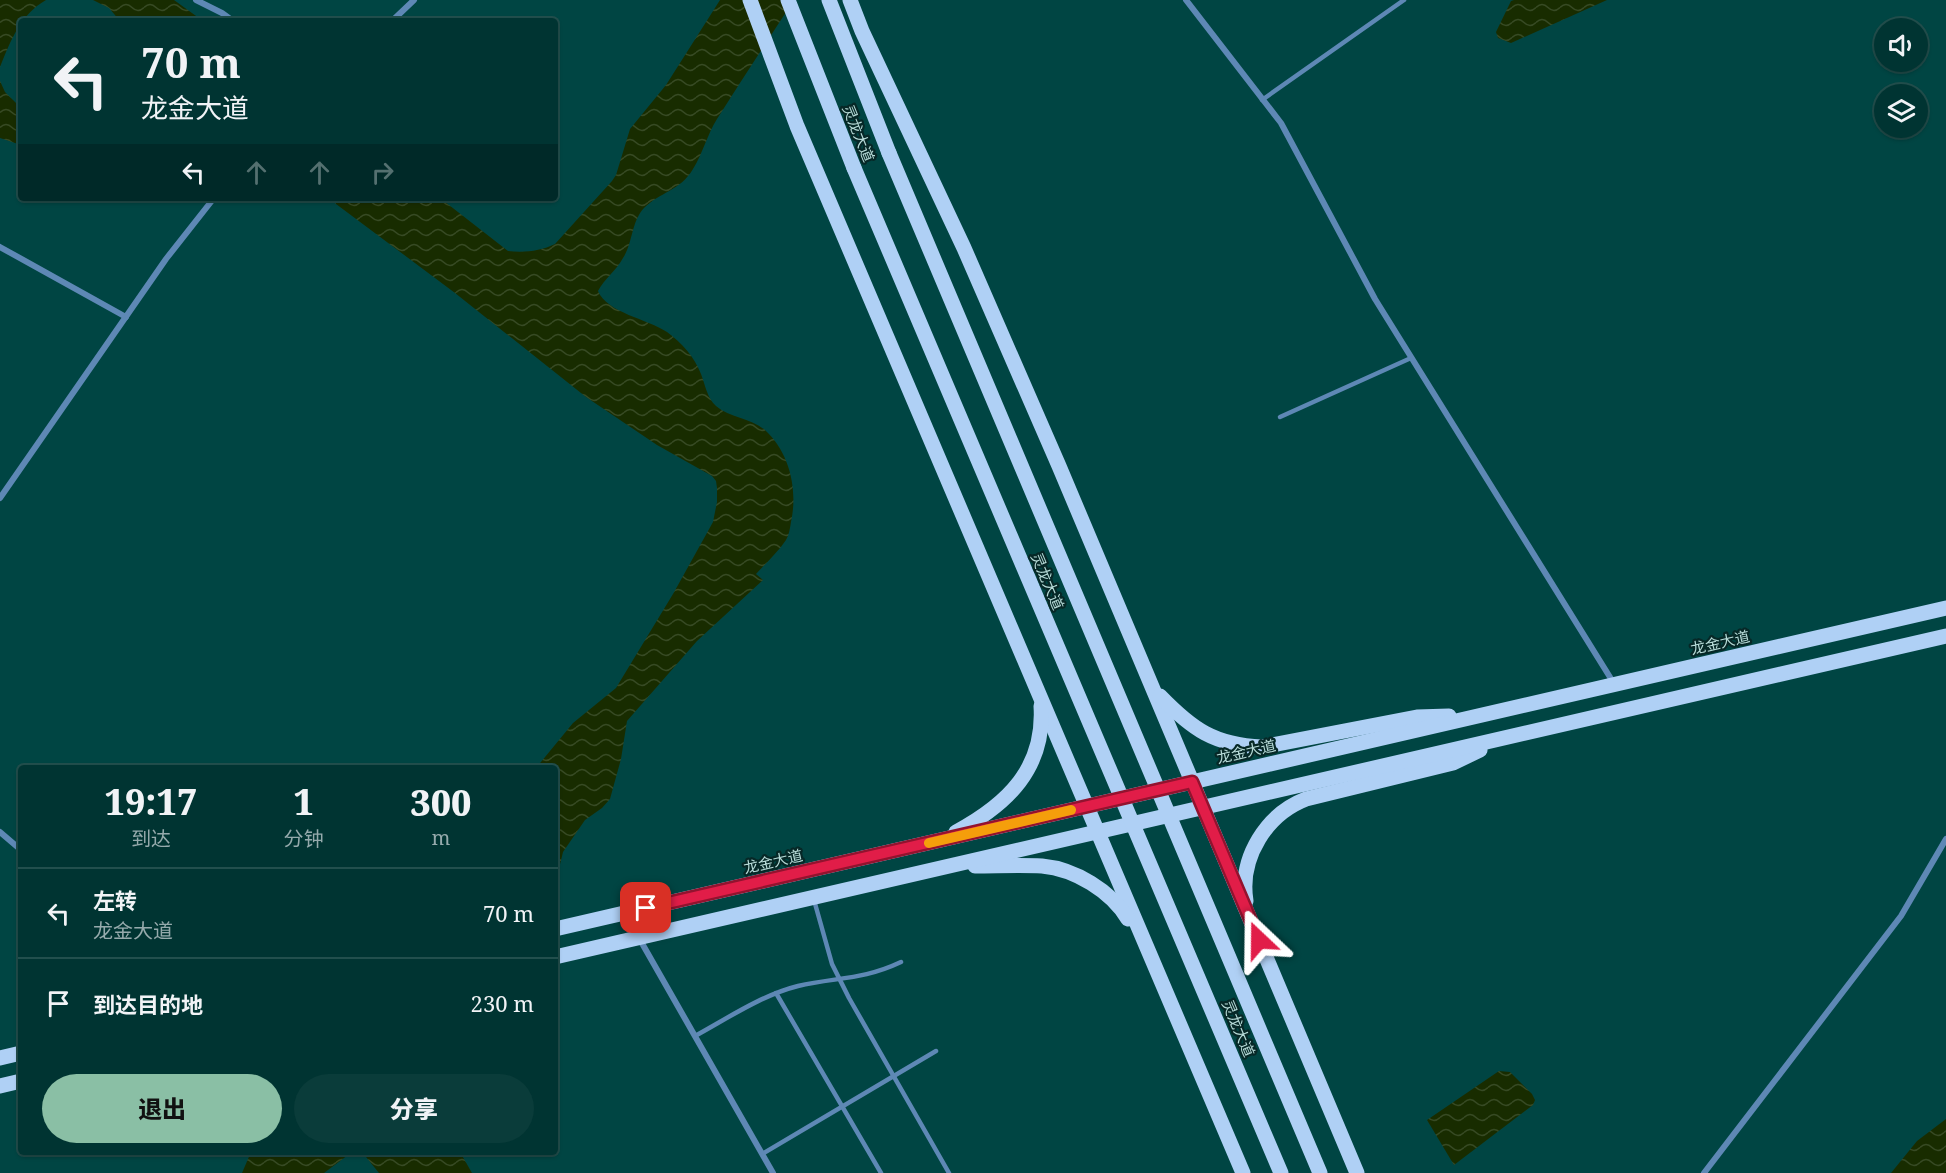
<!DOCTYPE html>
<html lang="zh">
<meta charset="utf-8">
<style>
:root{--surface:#003432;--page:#0a3c3a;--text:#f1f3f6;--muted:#95aaac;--line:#224f4d;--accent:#8abfa5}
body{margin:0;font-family:"Noto Serif","Noto Sans SC",serif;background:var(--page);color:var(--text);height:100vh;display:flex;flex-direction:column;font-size:22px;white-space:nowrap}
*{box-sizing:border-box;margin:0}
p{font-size:20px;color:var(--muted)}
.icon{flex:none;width:33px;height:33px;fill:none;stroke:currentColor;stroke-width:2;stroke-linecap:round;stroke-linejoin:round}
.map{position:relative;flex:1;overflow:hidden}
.drawer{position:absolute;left:18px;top:765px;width:540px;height:390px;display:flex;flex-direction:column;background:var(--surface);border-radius:6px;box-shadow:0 2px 4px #0004,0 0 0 2px var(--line)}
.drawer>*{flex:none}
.top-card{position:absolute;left:18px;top:18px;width:540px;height:183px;border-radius:6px;box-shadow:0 2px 4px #0004,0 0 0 2px var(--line);background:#003432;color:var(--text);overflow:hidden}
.controls{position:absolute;left:1874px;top:18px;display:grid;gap:12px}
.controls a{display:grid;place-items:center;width:54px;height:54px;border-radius:50%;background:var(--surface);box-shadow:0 2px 4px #0004,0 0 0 2px var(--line);font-size:30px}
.pin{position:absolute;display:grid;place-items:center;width:51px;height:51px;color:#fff;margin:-26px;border-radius:12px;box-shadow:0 3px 9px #0006}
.me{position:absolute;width:66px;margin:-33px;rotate:337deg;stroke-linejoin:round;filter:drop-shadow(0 0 4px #0008)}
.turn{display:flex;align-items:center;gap:21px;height:126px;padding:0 24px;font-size:27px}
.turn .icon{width:78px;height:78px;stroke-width:2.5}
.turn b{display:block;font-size:42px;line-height:51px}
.lanes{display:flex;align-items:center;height:57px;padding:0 24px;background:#0003;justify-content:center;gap:30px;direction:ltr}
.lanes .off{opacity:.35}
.eta{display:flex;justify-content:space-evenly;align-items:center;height:102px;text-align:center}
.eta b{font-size:36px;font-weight:800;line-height:42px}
.primary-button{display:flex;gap:12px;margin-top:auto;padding:12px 24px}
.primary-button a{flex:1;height:69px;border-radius:36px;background:var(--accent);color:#111;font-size:24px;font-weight:800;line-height:69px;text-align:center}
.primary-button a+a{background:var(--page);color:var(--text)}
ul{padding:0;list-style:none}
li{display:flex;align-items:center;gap:18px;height:90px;padding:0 24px;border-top:2px solid var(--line)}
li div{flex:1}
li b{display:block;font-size:22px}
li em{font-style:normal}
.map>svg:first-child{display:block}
</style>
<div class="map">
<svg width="1946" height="1173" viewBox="0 0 1946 1173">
<defs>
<pattern id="water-waves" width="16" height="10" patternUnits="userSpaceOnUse" patternTransform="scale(1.5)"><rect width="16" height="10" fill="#182c00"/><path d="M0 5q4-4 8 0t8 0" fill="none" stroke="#374a24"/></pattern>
</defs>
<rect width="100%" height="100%" fill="#004543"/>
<!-- water -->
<g fill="url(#water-waves)">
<path d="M0 0H46C20 15 11 40 0 67Z"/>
<polygon points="93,0 174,0 203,21 120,21 109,8"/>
<path d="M720 0H794C768 40 742 79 717 119 707 135 703 153 693 169 680 191 660 192 644 208 631 222 633 243 623 258 617 270 604 279 598 291 607 313 648 319 667 332 682 343 694 356 701 374 705 384 707 398 716 406 730 418 751 418 765 430 790 453 798 490 791 522 790 528 789 535 786 540 778 552 766 563 756 574L763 580 697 641 627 721 621 759 610 799 602 808 585 820 563 852 555 885V768H536L573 723 616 688 673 594 713 522 717 502V488L716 481 712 476 657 445 586 397 455 293 328 198H440L508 251C524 253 541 251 555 244L612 181 616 175 630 129 666 85Z"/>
<polygon points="1514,0 1607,0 1511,43 1498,38 1496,32 1511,1"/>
<polygon points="0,81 5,92 21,108 21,145 0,138"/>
<polygon points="1499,1071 1510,1072 1532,1094 1535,1100 1533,1105 1454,1165 1427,1120"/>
<polygon points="1946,1119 1946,1173 1891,1173 1917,1141"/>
<polygon points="251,1152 352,1152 324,1173 242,1173"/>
<polygon points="362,1152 460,1152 472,1173 379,1173"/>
</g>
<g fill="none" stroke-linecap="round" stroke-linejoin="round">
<!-- service -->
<g stroke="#5e88b5" stroke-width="4.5">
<polyline points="1262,100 1404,0"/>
<polyline points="1280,417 1411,358"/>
<polyline points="814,900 832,964 849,998 949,1173"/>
<polyline points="776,993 881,1173"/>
<path d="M695 1036C728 1018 762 995 798 986 837 977 863 980 901 962"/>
<polyline points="762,1154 936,1051"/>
</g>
<!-- minor -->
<g stroke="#5e88b5" stroke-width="6">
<polyline points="196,0 222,13 233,21"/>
<polyline points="1186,0 1281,123 1375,299 1613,682"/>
<polyline points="392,21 414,0"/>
<polyline points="0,247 126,317"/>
<polyline points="0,498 166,259 214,198"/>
<polyline points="0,832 21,850"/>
<polyline points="639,938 773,1173"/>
<polyline points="1704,1173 1901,916 1946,839"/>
</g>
<!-- primary -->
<g stroke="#afd0f5" stroke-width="15">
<polyline points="750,0 797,126 1243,1173"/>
<polyline points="788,0 854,168"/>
<polyline points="829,0 889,153"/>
<polyline points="850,0 862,31 964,248 1059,466 1357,1173"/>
<path d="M1160 696C1192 729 1214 745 1262 747L1417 717 1449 716"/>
<path d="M956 832C1008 804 1045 768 1041 706"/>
<path d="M975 866C997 866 1020 865 1042 866 1075 869 1111 891 1128 919"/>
<path d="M1246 901C1239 857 1267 814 1306 799L1453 763 1480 750"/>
<polyline points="555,929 1946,608"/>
<polyline points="555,957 1946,636"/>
<polyline points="0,1058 21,1053"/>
<polyline points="0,1086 21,1081"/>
</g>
<!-- primary-bridge -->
<g stroke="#afd0f5" stroke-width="15">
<polyline points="889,153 1320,1173"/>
<polyline points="854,168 1281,1173"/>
</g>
</g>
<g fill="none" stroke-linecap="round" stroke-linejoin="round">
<defs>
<polyline id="route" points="646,908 1192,782 1259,940"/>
</defs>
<!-- route casing -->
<use href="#route" stroke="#92132f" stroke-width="15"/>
<!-- route -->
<use href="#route" stroke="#e11d48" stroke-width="10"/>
<!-- slow -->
<polyline stroke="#f59e0b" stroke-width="10" points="929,843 1071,810"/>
</g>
<g text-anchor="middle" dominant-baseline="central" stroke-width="4.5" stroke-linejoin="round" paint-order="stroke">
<!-- street labels -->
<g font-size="15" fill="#b6dad7" stroke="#062827">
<text transform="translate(859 133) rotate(68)">灵龙大道</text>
<text transform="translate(1048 581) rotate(67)">灵龙大道</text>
<text transform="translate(1720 642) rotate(-13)">龙金大道</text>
<text transform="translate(1246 751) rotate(-13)">龙金大道</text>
<text transform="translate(773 861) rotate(-13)">龙金大道</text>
<text transform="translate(1239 1028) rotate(67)">灵龙大道</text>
</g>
</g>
</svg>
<div class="controls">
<a><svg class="icon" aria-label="sound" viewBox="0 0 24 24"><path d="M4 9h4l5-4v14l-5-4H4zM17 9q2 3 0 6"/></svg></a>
<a><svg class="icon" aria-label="layers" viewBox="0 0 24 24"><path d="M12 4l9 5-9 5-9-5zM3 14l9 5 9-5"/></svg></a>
</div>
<div class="pin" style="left:646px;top:908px;background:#d93025"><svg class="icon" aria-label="arrive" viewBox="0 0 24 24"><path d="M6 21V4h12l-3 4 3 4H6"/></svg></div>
<svg class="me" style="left:1259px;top:940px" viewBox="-20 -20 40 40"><path d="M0-17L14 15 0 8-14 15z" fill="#e11d48" stroke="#fff" stroke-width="4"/></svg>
<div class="top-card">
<div class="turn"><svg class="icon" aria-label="left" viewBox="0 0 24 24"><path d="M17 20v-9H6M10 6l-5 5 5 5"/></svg><div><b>70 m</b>龙金大道</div></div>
<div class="lanes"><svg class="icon" aria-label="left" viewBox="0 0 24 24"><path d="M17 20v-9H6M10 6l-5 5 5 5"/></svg><svg class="icon off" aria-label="ahead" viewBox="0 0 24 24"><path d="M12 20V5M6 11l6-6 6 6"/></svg><svg class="icon off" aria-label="ahead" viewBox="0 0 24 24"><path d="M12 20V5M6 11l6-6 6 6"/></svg><svg class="icon off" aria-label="right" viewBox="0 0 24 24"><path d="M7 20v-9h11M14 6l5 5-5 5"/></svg></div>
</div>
<section class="drawer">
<div class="eta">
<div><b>19:17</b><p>到达</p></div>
<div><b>1</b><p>分钟</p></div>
<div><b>300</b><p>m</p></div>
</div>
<ul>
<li><svg class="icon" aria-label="left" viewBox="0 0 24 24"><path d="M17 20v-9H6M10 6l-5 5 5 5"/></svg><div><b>左转</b><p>龙金大道</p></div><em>70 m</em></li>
<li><svg class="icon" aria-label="arrive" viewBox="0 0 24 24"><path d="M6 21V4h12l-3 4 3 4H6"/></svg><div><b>到达目的地</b></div><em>230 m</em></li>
</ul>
<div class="primary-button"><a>退出</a><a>分享</a></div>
</section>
</div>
